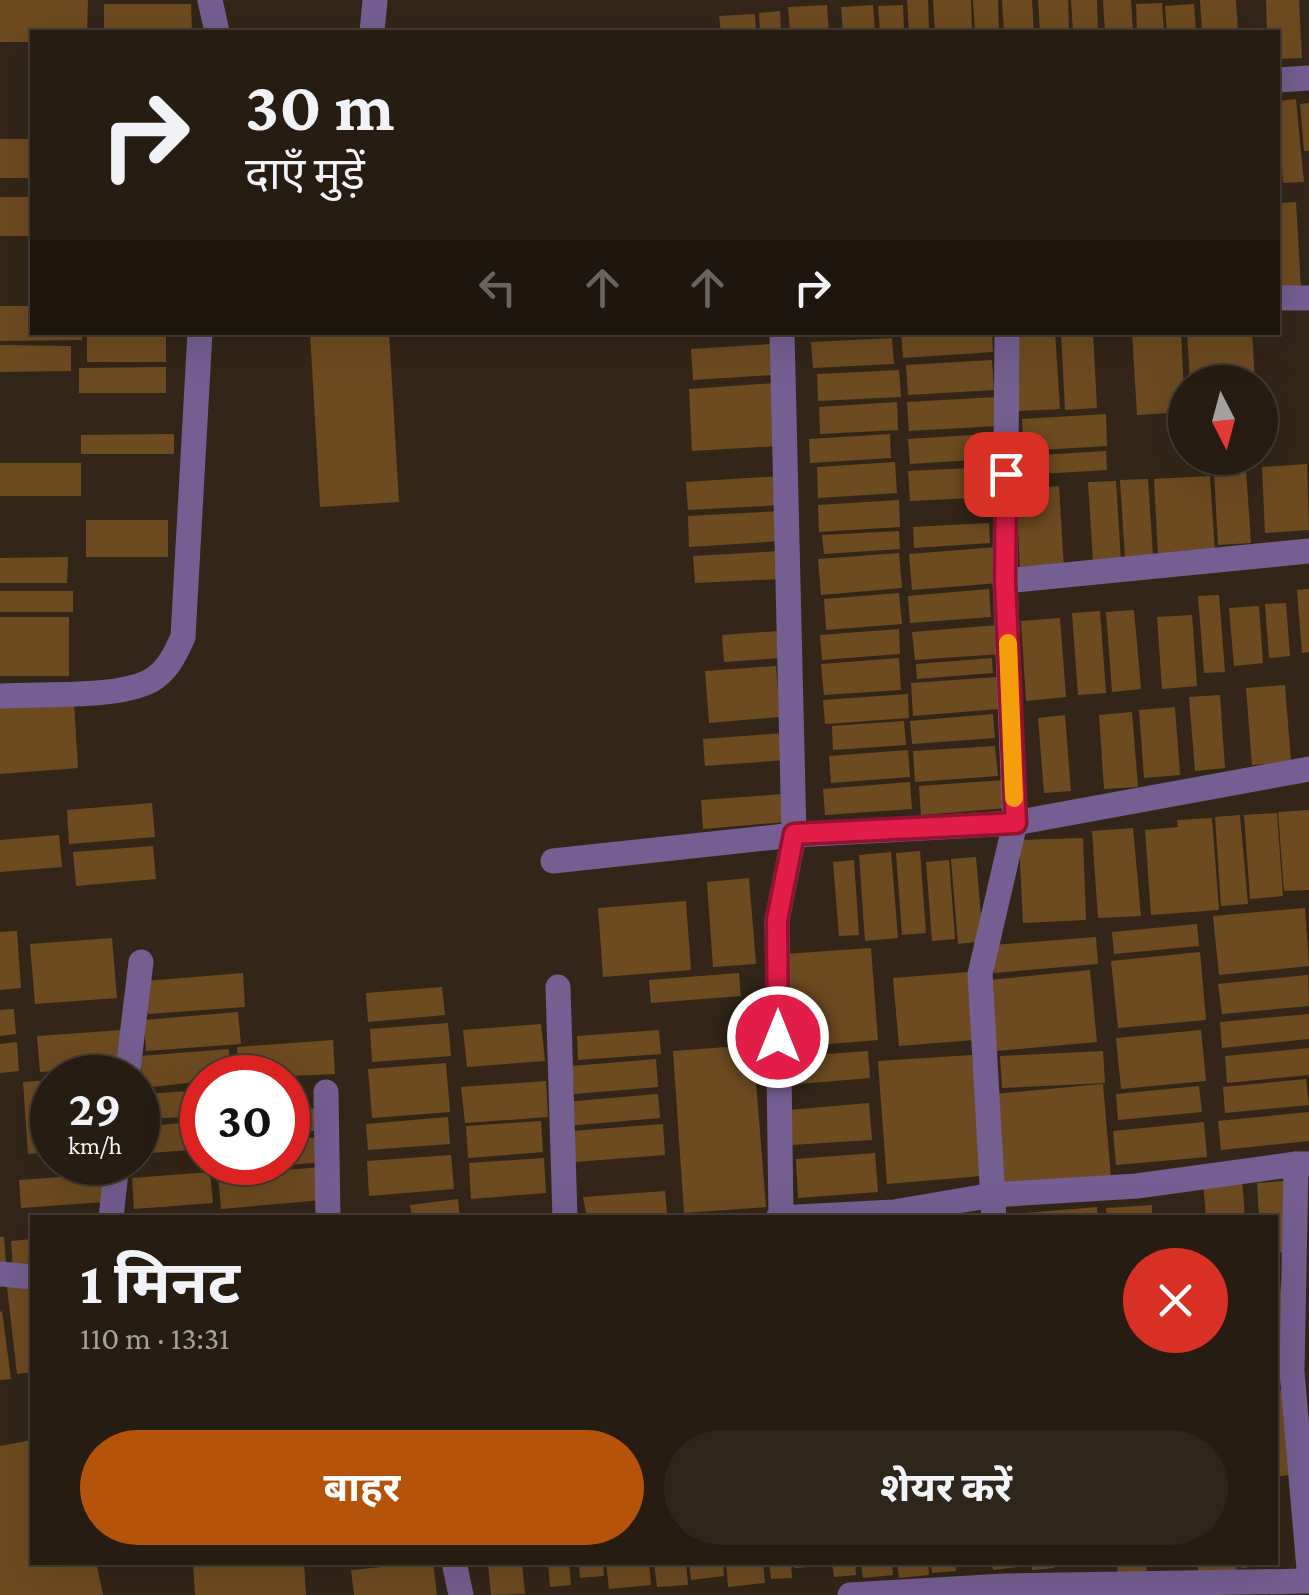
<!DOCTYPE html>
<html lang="hi">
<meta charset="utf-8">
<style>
:root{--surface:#261c12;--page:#2e251b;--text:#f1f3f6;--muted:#a4a19f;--line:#423a32;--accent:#b45309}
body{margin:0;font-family:"Crimson Pro","Noto Sans Devanagari",serif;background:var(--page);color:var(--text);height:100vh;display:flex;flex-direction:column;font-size:38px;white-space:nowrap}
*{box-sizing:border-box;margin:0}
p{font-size:32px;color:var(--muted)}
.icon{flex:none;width:55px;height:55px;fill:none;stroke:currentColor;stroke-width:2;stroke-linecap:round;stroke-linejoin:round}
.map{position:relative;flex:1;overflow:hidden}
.drawer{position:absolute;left:30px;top:1215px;width:1248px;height:350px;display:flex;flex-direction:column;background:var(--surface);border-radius:0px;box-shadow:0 10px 40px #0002,0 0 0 2px var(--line)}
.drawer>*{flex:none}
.top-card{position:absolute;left:30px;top:30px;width:1250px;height:305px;border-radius:0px;box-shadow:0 10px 40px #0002,0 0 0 2px var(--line);background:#261c12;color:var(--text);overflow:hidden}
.needle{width:65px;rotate:174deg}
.controls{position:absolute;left:1168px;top:365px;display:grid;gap:20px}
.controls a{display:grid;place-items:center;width:110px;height:110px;border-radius:50%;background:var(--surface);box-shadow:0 10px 40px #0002,0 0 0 2px var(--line);font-size:50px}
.speed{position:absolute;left:30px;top:1055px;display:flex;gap:20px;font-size:50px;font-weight:700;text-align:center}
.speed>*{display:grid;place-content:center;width:130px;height:130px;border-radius:50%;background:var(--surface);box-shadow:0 10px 40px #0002,0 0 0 2px var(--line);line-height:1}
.speed small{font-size:25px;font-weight:400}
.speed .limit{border:15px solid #d22;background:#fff;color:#111}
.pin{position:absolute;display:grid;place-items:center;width:85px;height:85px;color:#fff;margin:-42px;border-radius:20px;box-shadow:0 5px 15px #0006}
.me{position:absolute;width:110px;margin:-55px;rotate:0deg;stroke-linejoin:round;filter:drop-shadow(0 0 8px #0008)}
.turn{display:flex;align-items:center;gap:35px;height:210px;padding:0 50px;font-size:45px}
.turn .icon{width:130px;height:130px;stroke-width:2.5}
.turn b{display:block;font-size:70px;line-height:85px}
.lanes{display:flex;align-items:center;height:95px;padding:0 50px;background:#0003;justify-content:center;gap:50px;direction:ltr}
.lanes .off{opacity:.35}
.round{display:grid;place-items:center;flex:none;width:105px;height:105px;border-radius:52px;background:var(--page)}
.overview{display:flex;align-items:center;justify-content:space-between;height:170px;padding:0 50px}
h1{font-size:60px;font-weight:700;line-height:75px}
.cta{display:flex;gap:20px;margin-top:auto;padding:20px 50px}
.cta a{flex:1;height:115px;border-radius:60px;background:var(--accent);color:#fff;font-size:40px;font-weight:700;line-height:115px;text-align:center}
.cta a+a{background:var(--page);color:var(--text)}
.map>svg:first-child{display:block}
</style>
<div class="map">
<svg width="1309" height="1595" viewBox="0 0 1309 1595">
<rect width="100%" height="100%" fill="#332618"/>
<!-- building -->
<g fill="#6d4b21">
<polygon points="0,0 88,0 87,32 32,32 32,42 0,42"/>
<polygon points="907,0 928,0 929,32 909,32"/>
<polygon points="933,0 971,0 972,32 935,32"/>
<polygon points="973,0 998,0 999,32 975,32"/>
<polygon points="1002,0 1032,0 1034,32 1004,32"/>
<polygon points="1038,0 1068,0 1069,32 1040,32"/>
<polygon points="1071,0 1097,0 1098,32 1073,32"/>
<polygon points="1103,0 1131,0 1133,32 1105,32"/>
<polygon points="1200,0 1236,0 1238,32 1202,32"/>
<polygon points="1266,0 1299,0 1302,58 1278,59 1278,32 1267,32"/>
<polygon points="1162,3 1164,32 1137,32 1136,4"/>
<polygon points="104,4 191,4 192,32 104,32"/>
<polygon points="1194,4 1196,32 1167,32 1165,6"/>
<polygon points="827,5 829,32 790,32 788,7"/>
<polygon points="873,5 875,32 843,32 841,7"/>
<polygon points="903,5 904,32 880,32 878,6"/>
<polygon points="780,11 781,32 760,32 759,13"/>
<polygon points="755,14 756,32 721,32 719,16"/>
<polygon points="1296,99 1304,182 1283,183 1278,101"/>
<polygon points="1309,103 1309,151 1304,151 1300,104"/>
<rect x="0" y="139" width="32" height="39"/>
<rect x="0" y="197" width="32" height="39"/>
<polygon points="1296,202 1301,288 1278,290 1278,203"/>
<polygon points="0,306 32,306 32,332 82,332 82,340 0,341"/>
<rect x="87" y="332" width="79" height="30"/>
<polygon points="310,332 389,332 399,502 320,507"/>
<polygon points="901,332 992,332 993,352 903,358"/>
<polygon points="1055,332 1060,409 1018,411 1013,334"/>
<polygon points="1061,332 1093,332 1097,408 1065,410"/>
<polygon points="1132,332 1181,332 1185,412 1137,415"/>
<polygon points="1187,332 1252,332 1255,382 1190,382"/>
<polygon points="892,338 894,364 813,368 811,342"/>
<polygon points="770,344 772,375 693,380 691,349"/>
<polygon points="0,345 71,346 71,371 0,372"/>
<polygon points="992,360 994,390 908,395 906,365"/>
<polygon points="166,367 166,393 79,393 79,368"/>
<polygon points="899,370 901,397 818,401 817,374"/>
<polygon points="775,383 778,446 692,451 689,389"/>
<polygon points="997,397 998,426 909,431 907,402"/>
<polygon points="897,402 898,430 820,434 819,407"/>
<polygon points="1106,414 1107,446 1024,451 1022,419"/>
<polygon points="174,434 174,454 81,454 81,435"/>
<polygon points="890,434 891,458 810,463 809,439"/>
<polygon points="988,434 990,459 910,464 908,439"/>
<polygon points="1106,451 1107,470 1024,475 1023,456"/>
<polygon points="895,462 897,493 818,498 817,467"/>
<rect x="0" y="463" width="81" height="33"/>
<polygon points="1307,464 1309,530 1265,533 1262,467"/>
<polygon points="990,467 992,497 910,501 908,471"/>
<polygon points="1246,470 1251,543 1218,545 1214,472"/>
<polygon points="780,476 782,505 688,510 686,482"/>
<polygon points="1210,476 1215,552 1158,555 1154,479"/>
<polygon points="1148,479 1153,556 1125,558 1120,480"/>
<polygon points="1116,481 1121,561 1093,562 1088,482"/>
<polygon points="1059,486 1064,569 1020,571 1016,489"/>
<polygon points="899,500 900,527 819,532 818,505"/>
<polygon points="781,511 783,541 689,547 688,516"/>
<rect x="86" y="520" width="82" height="37"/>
<polygon points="989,523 990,543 914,548 913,527"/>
<polygon points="899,531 900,549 824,554 822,535"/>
<polygon points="997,547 999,583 912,590 909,554"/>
<polygon points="781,551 782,579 695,583 693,556"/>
<polygon points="899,553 902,588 821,595 818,559"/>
<polygon points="68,557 67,583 0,583 0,558"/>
<polygon points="989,589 991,617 910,623 908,596"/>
<polygon points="1309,589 1309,652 1302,653 1297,590"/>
<rect x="0" y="591" width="73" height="21"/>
<polygon points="899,593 902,624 826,630 824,599"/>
<polygon points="1219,595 1225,672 1204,673 1198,596"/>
<polygon points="1286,603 1290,656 1269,658 1265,604"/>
<polygon points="1259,606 1263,663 1234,666 1229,608"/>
<polygon points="1134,610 1141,689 1112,692 1106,612"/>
<polygon points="1100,611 1106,693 1078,695 1072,613"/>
<polygon points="1192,615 1197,686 1162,689 1157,617"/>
<rect x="0" y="617" width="69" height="59"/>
<polygon points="1060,618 1066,697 1026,701 1021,621"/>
<polygon points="998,625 1001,654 915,660 912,632"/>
<polygon points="899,629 900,654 822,660 820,635"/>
<polygon points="778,631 780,658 724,662 722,635"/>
<polygon points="899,658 901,690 824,695 821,664"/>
<polygon points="992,658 993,673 917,679 916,664"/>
<polygon points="776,666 780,717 709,723 705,671"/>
<polygon points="997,677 999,709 913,716 911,683"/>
<polygon points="1285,685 1291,762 1252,765 1246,688"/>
<polygon points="908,694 909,718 825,724 823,700"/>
<polygon points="1220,695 1225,768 1195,771 1189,697"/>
<polygon points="74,703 78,768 0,774 0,708"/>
<polygon points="1175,707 1180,775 1144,778 1139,710"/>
<polygon points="1132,712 1138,787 1104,789 1099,715"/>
<polygon points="993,714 995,738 912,744 910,721"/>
<polygon points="1065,715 1071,791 1044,793 1038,718"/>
<polygon points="904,721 906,745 833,750 832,726"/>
<polygon points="784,733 786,760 705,766 703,739"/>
<polygon points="995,746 998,776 915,782 913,751"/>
<polygon points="908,750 910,777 831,783 829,756"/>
<polygon points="1005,780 1007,808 921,815 919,786"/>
<polygon points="910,782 912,809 825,815 823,789"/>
<polygon points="783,794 785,822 703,829 701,800"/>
<polygon points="152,803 155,837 69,844 67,810"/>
<polygon points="1309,810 1309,890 1284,891 1278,812"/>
<polygon points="1277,813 1283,896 1250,899 1244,815"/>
<polygon points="1240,815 1248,904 1221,906 1215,817"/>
<polygon points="1212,818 1219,910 1151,915 1145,830 1178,827 1177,820"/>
<polygon points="1133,828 1141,916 1098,918 1092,831"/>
<polygon points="59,835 62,867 0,872 0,840"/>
<polygon points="1083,838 1086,920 1023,923 1019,840"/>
<polygon points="153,846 156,879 76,886 73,852"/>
<polygon points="920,851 926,933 902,935 896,853"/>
<polygon points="891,852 898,938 865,941 859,855"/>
<polygon points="976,857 983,941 958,944 951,859"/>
<polygon points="854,860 859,935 839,936 833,862"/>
<polygon points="949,860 955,939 932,941 926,862"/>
<polygon points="749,878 756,964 713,967 707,882"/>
<polygon points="686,901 691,970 603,977 598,908"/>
<polygon points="1305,908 1309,966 1219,975 1213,916"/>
<polygon points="1197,924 1199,946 1114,954 1112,932"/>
<polygon points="17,931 21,988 0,990 0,932"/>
<polygon points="1096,937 1098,964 994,973 992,945"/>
<polygon points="112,938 117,998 35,1004 30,944"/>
<polygon points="871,948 878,1040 792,1047 785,954"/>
<polygon points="1200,952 1206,1020 1118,1028 1111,961"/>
<polygon points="1090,970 1097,1042 996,1051 989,980"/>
<polygon points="969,972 974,1040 899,1046 893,978"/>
<polygon points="243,973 245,1007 148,1014 145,981"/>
<polygon points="739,973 741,996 651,1003 649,980"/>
<polygon points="1308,975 1309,1006 1222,1014 1218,984"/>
<polygon points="442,987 445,1015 368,1022 366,993"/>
<polygon points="14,1009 16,1034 0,1036 0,1010"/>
<polygon points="238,1012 241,1044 146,1051 144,1020"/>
<polygon points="1309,1014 1309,1039 1222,1048 1220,1022"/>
<polygon points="448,1023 451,1056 372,1062 370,1029"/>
<polygon points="541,1024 545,1061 467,1067 463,1030"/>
<polygon points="122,1030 124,1066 40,1072 37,1036"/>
<polygon points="659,1030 661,1054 578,1060 577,1036"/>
<polygon points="1201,1030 1206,1081 1121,1089 1116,1038"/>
<polygon points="333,1040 335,1074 239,1078 237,1047"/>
<polygon points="17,1042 19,1071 0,1073 0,1044"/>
<polygon points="753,1045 766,1207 684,1213 673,1051"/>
<polygon points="1309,1048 1309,1075 1227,1083 1225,1056"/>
<polygon points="229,1049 231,1078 143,1088 140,1056"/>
<polygon points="868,1051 870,1078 787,1085 785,1057"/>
<polygon points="1103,1051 1105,1083 1002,1088 1000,1056"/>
<polygon points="972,1055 981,1176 887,1184 878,1061"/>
<polygon points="656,1059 658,1087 574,1094 572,1066"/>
<polygon points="446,1063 450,1112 372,1118 368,1069"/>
<polygon points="1306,1079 1309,1105 1225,1113 1223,1087"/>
<polygon points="52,1080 52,1152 28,1154 23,1082"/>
<polygon points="546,1081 548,1117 465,1123 461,1087"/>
<polygon points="1103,1084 1111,1178 1003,1187 994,1094"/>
<polygon points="1199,1086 1202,1112 1118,1120 1116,1094"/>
<polygon points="202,1090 202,1116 148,1119 146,1094"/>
<polygon points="658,1094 660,1118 566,1126 564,1102"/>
<polygon points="869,1103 872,1140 791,1145 788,1110"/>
<polygon points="322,1108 324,1130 288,1133 288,1110"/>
<polygon points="1309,1112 1309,1141 1221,1150 1218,1121"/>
<polygon points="448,1117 450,1144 368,1150 366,1124"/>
<polygon points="202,1121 202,1149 138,1154 138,1127"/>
<polygon points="541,1121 543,1152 468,1158 466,1126"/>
<polygon points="1204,1122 1207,1157 1116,1165 1113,1131"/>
<polygon points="663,1124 665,1155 575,1162 572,1131"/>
<polygon points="323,1137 325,1162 288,1165 288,1140"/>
<polygon points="875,1153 878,1192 798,1198 796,1159"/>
<polygon points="451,1155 454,1189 369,1196 367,1161"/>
<polygon points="544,1158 546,1193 471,1199 469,1163"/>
<polygon points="226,1162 281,1162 281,1165 226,1169"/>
<polygon points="321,1167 323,1200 221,1209 218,1176"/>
<polygon points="210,1172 213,1203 134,1209 132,1178"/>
<polygon points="104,1174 105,1202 21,1208 19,1180"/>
<polygon points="1242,1177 1245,1218 1206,1218 1203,1180"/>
<polygon points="1284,1181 1289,1252 1275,1253 1275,1218 1259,1218 1257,1183"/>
<polygon points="665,1191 667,1213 587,1218 583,1197"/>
<polygon points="458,1199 460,1218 412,1218 410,1205"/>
<polygon points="1152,1205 1152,1218 1107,1218 1106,1208"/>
<polygon points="1097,1207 1098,1218 1000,1218 1000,1215"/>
<polygon points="0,1237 4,1237 6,1263 0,1264"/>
<polygon points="32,1239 32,1268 13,1270 11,1241"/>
<polygon points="1275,1279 1280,1279 1286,1364 1275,1365"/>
<polygon points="32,1285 32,1372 17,1374 7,1287"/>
<polygon points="2,1311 11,1379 0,1380 0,1312"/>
<polygon points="1287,1390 1295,1474 1275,1477 1275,1391"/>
<polygon points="32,1440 32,1562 96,1562 103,1595 0,1595 0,1446"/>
<polygon points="193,1562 304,1562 306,1595 195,1595"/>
<polygon points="433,1562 437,1595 354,1595 351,1570"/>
<polygon points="488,1562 522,1562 525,1594 491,1595"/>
<polygon points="548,1562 569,1562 571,1585 550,1587"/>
<polygon points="579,1562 603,1562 604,1576 580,1578"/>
<polygon points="606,1562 649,1562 651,1585 609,1589"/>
<polygon points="654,1562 686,1562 688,1585 657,1587"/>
<polygon points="689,1562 723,1562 724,1576 691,1580"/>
<polygon points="726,1562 763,1562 765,1583 728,1587"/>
<polygon points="769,1562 791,1562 792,1578 771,1579"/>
<polygon points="795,1562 824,1562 824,1566 795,1568"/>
<polygon points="832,1562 855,1562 856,1575 834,1577"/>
<polygon points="861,1562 892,1562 893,1575 863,1578"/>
<polygon points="897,1562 928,1562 929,1575 899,1578"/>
<polygon points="931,1562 955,1562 956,1571 932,1573"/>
<polygon points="992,1562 1017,1562 1017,1567 993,1570"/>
<polygon points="1031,1562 1054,1562 1054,1568 1032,1570"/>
<polygon points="1117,1562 1146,1562 1147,1574 1118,1576"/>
<polygon points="1197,1562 1236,1562 1237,1575 1199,1578"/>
<polygon points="1240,1562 1269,1562 1269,1565 1241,1568"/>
</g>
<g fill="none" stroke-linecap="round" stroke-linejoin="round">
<!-- minor -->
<g stroke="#755e91" stroke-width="25">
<polyline points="210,0 217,32"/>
<polyline points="372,32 375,0"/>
<polyline points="1278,80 1309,78"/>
<polyline points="1278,298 1309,298"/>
<polyline points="1005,581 1309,551"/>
<path d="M0 696C40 693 115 699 150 681 168 671 175 654 183 637L200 332"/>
<polyline points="553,861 794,835 1015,823 1309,769"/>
<polyline points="558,987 565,1218"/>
<polyline points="127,1078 141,962"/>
<polyline points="326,1092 328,1218"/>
<polyline points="1309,1164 1296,1164 1292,1372 1309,1569"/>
<polyline points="111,1218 117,1162"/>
<polyline points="778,1218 894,1212 993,1195 1137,1186 1296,1164"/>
<polyline points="781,1218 777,920 794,835 782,332"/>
<polyline points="994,1218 980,974 1015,823 1005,581 1007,332"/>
<polyline points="0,1274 32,1277"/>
<polyline points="454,1562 461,1595"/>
<polyline points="850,1595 1004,1586 1309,1581"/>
</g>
</g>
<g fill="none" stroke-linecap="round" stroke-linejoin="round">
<defs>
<polyline id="route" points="778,1037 777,920 794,834 1016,823 1005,581 1006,474"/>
</defs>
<!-- route casing -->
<use href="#route" stroke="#92132f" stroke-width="25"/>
<!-- route -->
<use href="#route" stroke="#e11d48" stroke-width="18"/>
<!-- slow -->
<polyline stroke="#f59e0b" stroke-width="18" points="1008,643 1014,798"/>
</g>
</svg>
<div class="controls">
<a><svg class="needle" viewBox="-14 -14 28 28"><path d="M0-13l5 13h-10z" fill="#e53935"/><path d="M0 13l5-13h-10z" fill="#a4a19f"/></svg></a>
</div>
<div class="speed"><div>29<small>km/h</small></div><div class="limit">30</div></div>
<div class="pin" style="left:1006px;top:474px;background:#d93025"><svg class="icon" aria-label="arrive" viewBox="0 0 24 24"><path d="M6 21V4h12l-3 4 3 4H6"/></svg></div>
<svg class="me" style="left:778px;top:1037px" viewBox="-20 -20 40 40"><circle r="17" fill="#e11d48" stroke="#fff" stroke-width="3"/><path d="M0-11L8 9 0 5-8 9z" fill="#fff"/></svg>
<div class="top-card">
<div class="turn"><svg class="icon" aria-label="right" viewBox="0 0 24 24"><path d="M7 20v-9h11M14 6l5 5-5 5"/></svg><div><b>30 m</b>दाएँ मुड़ें</div></div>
<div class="lanes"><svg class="icon off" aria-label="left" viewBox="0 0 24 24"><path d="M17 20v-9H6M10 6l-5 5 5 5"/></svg><svg class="icon off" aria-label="ahead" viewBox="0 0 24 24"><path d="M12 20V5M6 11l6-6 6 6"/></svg><svg class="icon off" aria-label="ahead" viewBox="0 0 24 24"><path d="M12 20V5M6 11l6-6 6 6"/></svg><svg class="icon" aria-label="right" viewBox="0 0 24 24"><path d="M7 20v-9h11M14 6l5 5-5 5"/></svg></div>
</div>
<section class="drawer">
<div class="overview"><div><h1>1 मिनट</h1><p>110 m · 13:31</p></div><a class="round" style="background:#d93025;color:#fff"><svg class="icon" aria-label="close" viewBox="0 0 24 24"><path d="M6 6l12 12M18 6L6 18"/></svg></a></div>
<div class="cta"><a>बाहर</a><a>शेयर करें</a></div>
</section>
</div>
